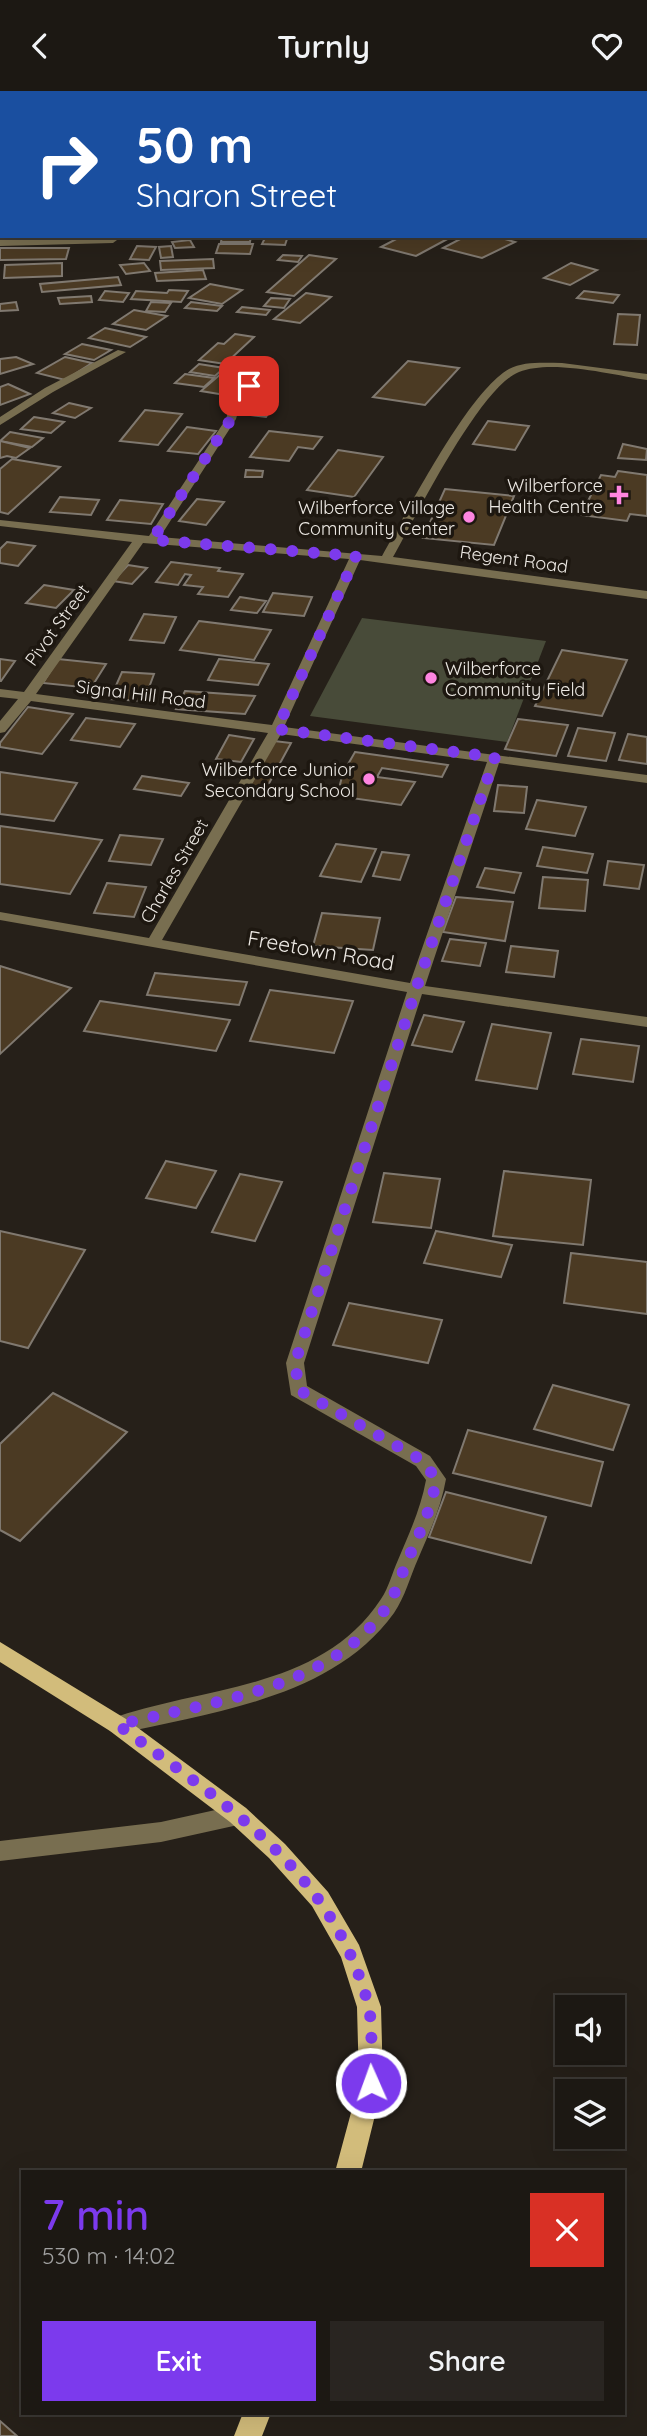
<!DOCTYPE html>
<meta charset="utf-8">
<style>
:root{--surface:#1c1813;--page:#292521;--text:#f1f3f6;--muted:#a0a0a0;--line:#3a3733;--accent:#7c3aed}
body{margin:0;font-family:Quicksand,sans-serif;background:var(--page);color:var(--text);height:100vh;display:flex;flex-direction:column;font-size:26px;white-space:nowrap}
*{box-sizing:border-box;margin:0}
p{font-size:23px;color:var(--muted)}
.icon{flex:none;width:38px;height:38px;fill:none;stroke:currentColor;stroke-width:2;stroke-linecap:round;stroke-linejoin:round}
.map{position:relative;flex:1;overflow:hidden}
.drawer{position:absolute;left:21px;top:2079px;width:604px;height:245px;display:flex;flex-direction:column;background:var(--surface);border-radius:0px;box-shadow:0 7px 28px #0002,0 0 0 2px var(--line)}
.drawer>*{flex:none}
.top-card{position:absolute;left:0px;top:0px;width:648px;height:147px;box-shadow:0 7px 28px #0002,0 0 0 2px var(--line);background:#1a4fa0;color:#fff;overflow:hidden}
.controls{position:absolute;left:555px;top:1904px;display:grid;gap:14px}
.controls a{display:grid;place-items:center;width:70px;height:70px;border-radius:0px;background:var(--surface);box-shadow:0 7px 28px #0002,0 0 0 2px var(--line);font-size:35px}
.pin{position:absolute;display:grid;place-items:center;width:60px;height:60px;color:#fff;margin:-30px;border-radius:14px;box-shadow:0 4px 10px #0006}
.me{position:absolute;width:77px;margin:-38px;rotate:358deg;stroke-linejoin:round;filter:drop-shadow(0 0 5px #0008)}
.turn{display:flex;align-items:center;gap:24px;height:147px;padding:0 21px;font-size:32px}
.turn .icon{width:91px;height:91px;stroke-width:2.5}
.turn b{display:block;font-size:49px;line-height:60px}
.round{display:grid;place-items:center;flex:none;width:74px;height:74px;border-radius:0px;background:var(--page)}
.head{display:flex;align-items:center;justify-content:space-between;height:119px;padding:0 21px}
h1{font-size:42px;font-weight:600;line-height:52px;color:var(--accent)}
.cta{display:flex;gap:14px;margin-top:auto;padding:14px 21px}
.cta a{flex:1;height:80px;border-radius:0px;background:var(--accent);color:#fff;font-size:28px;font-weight:600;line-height:80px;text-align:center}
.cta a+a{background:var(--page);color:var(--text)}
header{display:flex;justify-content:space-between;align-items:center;height:91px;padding:0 21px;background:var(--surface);font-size:32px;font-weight:600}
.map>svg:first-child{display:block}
</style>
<header><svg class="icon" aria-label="back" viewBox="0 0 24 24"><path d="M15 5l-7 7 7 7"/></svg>Turnly<svg class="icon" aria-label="heart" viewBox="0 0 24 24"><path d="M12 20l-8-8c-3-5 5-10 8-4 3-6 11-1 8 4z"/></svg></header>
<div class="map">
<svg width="647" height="2345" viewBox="0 0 647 2345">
<rect width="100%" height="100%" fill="#262019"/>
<!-- green -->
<polygon fill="#484b39" points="362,527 546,550 507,651 310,625"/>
<!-- building -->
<g fill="#4b3a23" stroke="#807970" stroke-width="2">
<polygon points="222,145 251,145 250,151 221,151"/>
<polygon points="402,145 453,145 416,165 381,156"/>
<polygon points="466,145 494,145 515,151 482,167 443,157"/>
<polygon points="265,147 287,148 285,154 262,153"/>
<polygon points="190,149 194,156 175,157 172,151"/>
<polygon points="219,153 253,153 250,163 216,162"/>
<polygon points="137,155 156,156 149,169 130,168"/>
<polygon points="171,155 173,166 161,167 159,156"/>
<polygon points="0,157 69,157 66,168 0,169"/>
<polygon points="283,164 302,165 298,171 278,169"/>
<polygon points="309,164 336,168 294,205 267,201"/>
<polygon points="213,168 214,177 161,179 160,170"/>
<polygon points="62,172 62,185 4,187 5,174"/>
<polygon points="144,172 150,180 126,183 120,174"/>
<polygon points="571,172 597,179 570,194 544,187"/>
<polygon points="203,179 206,188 157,190 155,182"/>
<polygon points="118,186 121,194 42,201 40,193"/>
<polygon points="210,193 242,199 222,213 189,207"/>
<polygon points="169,199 188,200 181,211 131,208 136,200 167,202"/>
<polygon points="105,200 129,202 123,211 99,209"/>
<polygon points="584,200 619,204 613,212 577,207"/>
<polygon points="306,202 331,206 300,232 274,228"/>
<polygon points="91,205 92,211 60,213 58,207"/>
<polygon points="271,207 290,208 284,217 264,215"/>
<polygon points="16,211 18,219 0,220 0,213"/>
<polygon points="151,211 171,212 165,221 146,220"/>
<polygon points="191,211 222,215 217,220 185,217"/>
<polygon points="242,216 270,219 266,224 237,221"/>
<polygon points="134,219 167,225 146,239 113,233"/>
<polygon points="618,223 640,224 637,254 614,253"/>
<polygon points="105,237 146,246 130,256 89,247"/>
<polygon points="235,243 254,246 225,273 199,269 218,252 224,253"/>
<polygon points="82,253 111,259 94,269 65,263"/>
<polygon points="16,266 33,273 0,283 0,268"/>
<polygon points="65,266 92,272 65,289 37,282"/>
<polygon points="241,266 253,268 240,279 228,277"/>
<polygon points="408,270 459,277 425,314 373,306"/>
<polygon points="199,273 224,277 215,285 190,281"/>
<polygon points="223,281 246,283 225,304 201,300"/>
<polygon points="185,283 214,287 204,296 175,292"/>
<polygon points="8,293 30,303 0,314 0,296"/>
<polygon points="253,306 276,310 266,326 236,322"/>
<polygon points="69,312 91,317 75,327 53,322"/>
<polygon points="145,319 182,323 158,354 120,350"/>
<polygon points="34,326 64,331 51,342 21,338"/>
<polygon points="488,330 529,335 515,359 473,353"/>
<polygon points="187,336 216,340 198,363 168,360"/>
<polygon points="269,340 322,346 313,358 298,356 289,370 250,366"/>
<polygon points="10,341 43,347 32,356 0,350"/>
<polygon points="0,350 30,357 16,367 7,365 0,367"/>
<polygon points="623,353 647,358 646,369 618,367"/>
<polygon points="338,359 383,366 354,406 307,399"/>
<polygon points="12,368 60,376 8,423 0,421 0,378"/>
<polygon points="246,379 263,380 262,386 245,386"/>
<polygon points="618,380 647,384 647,425 630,423 627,430 581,424 601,384 615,386"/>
<polygon points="445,398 514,405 494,454 423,447"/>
<polygon points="60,406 99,409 91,424 50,421"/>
<polygon points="197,408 224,411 206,434 179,430"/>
<polygon points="120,409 163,413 151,433 107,429"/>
<polygon points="7,451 35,455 18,475 0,472 0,458"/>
<polygon points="171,471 220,477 218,480 243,483 228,506 198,503 203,496 184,494 191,484 185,483 178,494 156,491"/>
<polygon points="128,474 147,477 132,493 113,490"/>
<polygon points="44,494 74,499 56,517 26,512"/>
<polygon points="273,502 312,506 304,525 263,521"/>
<polygon points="240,506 266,510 257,522 231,519"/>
<polygon points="144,523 176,526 164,552 130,549"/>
<polygon points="199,530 271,539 254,569 180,559"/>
<polygon points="562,559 627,569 602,625 535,615"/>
<polygon points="0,568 15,570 1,590 0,590"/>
<polygon points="58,568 106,573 91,597 43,592"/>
<polygon points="219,568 269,573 258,594 208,589"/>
<polygon points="122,581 154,583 144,610 110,608"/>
<polygon points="185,600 255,605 245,623 176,618"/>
<polygon points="28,616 73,623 42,663 0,656 0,652"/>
<polygon points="86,627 135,633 120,656 71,649"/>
<polygon points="518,628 568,634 556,665 505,658"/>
<polygon points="578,637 615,642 606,670 568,665"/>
<polygon points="628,643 647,646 647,673 619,669"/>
<polygon points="229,644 254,648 241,671 216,668"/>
<polygon points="274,650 291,652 266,698 249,696"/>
<polygon points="355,661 448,674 442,686 382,677 377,686 415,691 401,714 337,705 343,682"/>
<polygon points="0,681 77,692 54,730 0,723"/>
<polygon points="142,685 189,692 181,705 134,698"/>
<polygon points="498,694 527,696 524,722 494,720"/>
<polygon points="537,709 586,716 575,745 526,738"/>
<polygon points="0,735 102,749 70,803 0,793"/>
<polygon points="120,744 163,748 151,774 109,770"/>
<polygon points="336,753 376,758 361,791 320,785"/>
<polygon points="543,756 593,763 587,782 537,775"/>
<polygon points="382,761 409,764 400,789 373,785"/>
<polygon points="608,770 644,774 639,798 604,794"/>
<polygon points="485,777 521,782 514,802 477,796"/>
<polygon points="543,786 588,789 585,820 539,817"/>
<polygon points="107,792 146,796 134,826 94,822"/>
<polygon points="456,806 513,811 505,850 443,841"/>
<polygon points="322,822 380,827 373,859 313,855"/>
<polygon points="450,848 486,852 480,875 442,870"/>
<polygon points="511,855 558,860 554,886 506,881"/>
<polygon points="0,875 71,897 0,963"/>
<polygon points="155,882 247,891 239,914 147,904"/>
<polygon points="270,899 353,910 334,962 250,950"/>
<polygon points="100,910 230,929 216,960 84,940"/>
<polygon points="424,924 464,931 452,961 412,954"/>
<polygon points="492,933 551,942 537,998 476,989"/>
<polygon points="581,948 639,955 633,991 573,983"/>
<polygon points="166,1070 216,1080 196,1117 146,1107"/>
<polygon points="504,1080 591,1089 583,1154 493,1145"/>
<polygon points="384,1082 440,1088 431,1137 373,1131"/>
<polygon points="240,1083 282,1091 255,1150 212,1141"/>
<polygon points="0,1140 85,1159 28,1257 0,1250"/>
<polygon points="436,1140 512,1154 501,1186 424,1172"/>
<polygon points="571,1162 647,1171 647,1223 564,1212"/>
<polygon points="349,1212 442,1229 428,1272 333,1254"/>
<polygon points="553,1294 629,1314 613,1359 534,1338"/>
<polygon points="53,1302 127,1341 20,1450 0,1439 0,1353"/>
<polygon points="468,1339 603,1371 591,1415 453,1382"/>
<polygon points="446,1401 546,1426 531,1472 429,1446"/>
<polygon points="0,2330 17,2345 0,2345"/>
</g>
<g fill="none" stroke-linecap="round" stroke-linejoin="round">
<!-- minor -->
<g fill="#786e50" fill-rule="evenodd">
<polygon points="31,0 39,0 29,2"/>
<rect x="0" y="90" width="2" height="4"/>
<polygon points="647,111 647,117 646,117 646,112"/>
<polygon points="116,147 117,149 113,152 0,155 0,149"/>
<polygon points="118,259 126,261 53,301 0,334 0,326 45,297"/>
<path d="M562 272 647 283V289C612 284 552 268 519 281 480 296 415 427 393 466L647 500V508L360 469 284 636 647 684V692L499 672 425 895 647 926V936L422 903 304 1272 307 1295 430 1365 446 1388C441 1417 429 1442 418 1468 410 1486 405 1506 394 1522 333 1607 213 1621 118 1643L110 1640 107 1634 110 1628C202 1595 321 1600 381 1508 389 1496 392 1482 398 1469 409 1443 421 1417 426 1389L416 1375 291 1304 286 1272 407 901 0 829V821L149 847 268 642 31 610 5 641 0 642V630L18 608 0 606V598L24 601 132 451 0 435V429L149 445 226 328 233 305 260 279 265 282 242 308 236 328 160 446 382 465C407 421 468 301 509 278 524 270 545 272 562 272ZM143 452 349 468 272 634 36 603ZM281 643 487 671 410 892 162 849Z"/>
<polygon points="238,1714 246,1717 249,1724 246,1731 238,1734 161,1751 0,1770 0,1750 161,1731"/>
</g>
<!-- major -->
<g fill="#d2bc7b" fill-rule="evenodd">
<polygon points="0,1551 126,1628 246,1717 285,1753 328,1801 359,1854 381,1916 383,1992 361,2081 335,2081 359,1992 357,1916 341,1866 312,1815 269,1767 230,1731 110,1640 0,1571"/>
<polygon points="243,2322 271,2322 262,2345 234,2345"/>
</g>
</g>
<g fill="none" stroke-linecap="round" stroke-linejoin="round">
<!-- route -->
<path stroke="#7c3aed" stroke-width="12" stroke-dasharray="0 21.6" d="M249 295 237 307 231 328 152 449 356 465 277 638 495 666 416 898 295 1272 299 1299 423 1370 436 1388C432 1417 420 1441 408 1468 401 1484 396 1503 386 1517 329 1599 209 1611 118 1634 223 1712 332 1778 368 1913 374 1937 370 1967 371 1992"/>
</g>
<!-- markers -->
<g fill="#fe85e0" stroke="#1d1710" stroke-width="2.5">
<path d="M615.5 393.5h7v7h7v7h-7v7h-7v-7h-7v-7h7z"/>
<circle cx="469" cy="426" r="7"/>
<circle cx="431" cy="587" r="7"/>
<circle cx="369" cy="688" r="7"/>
</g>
<g text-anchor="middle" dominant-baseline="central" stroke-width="7" stroke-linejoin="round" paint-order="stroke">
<!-- far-poi labels -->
<g font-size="18" fill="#ede9e4" stroke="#1d1710" text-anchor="end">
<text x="603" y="394">Wilberforce<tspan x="603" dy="21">Health Centre</tspan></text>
<text x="455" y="416">Wilberforce Village<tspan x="455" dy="21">Community Center</tspan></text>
<text x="445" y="577" text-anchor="start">Wilberforce<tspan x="445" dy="21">Community Field</tspan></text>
<text x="355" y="678">Wilberforce Junior<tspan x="355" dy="21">Secondary School</tspan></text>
</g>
<!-- far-street labels -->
<g font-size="18" fill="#ede9e4" stroke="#1d1710">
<text transform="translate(514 468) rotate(8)">Regent Road</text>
<text transform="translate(57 534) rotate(-54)">Pivot Street</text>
<text transform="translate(141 603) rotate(7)">Signal Hill Road</text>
<text transform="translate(174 780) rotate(-60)">Charles Street</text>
</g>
<!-- street labels -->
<g font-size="21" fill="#ede9e4" stroke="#1d1710">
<text transform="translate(321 859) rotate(10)">Freetown Road</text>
</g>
</g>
</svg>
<div class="controls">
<a><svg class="icon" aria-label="sound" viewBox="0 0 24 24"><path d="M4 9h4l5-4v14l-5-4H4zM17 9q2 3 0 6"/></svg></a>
<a><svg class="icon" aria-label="layers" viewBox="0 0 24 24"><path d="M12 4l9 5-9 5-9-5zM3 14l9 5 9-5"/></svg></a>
</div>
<div class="pin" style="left:249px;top:295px;background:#d93025"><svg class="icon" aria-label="arrive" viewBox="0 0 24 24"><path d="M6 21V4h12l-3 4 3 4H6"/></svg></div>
<svg class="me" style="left:371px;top:1992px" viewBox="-20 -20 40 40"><circle r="17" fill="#7c3aed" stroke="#fff" stroke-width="3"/><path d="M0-11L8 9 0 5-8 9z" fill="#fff"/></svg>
<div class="top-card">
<div class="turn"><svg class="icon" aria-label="right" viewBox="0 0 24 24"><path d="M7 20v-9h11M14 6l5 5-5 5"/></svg><div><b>50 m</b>Sharon Street</div></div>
</div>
<section class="drawer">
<div class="head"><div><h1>7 min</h1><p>530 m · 14:02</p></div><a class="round" style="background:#d93025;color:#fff"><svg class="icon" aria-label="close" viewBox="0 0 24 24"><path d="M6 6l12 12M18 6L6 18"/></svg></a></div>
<div class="cta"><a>Exit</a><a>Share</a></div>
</section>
</div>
